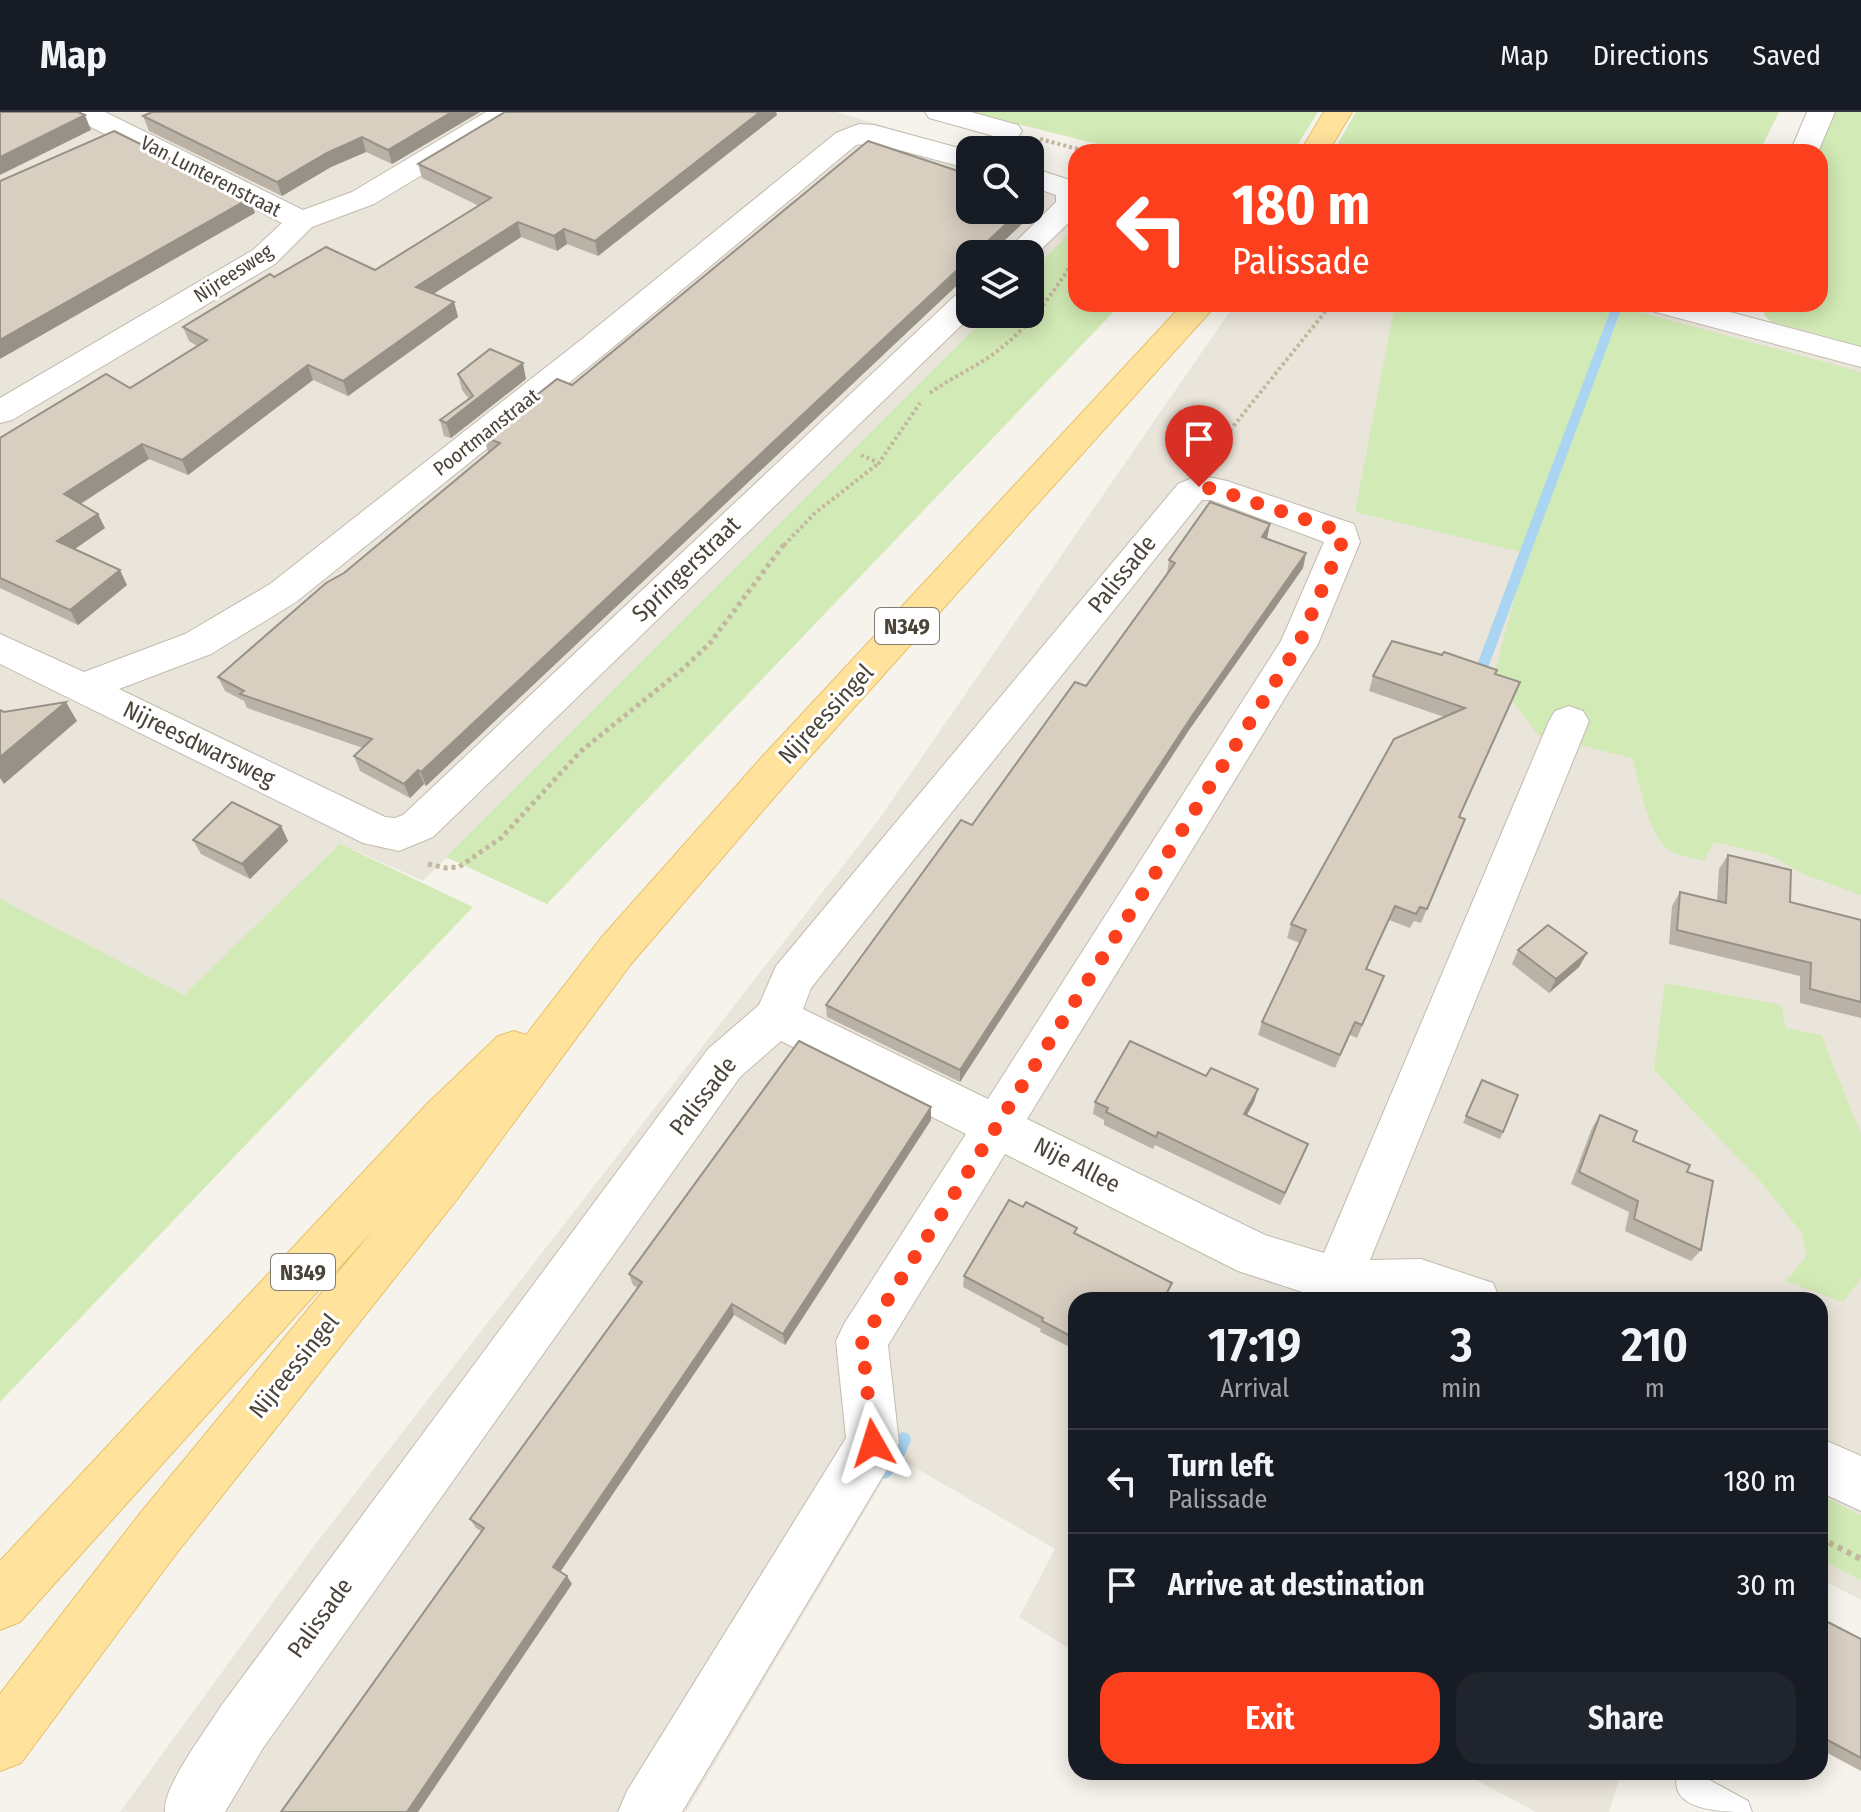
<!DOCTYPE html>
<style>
:root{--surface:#171b24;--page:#20242c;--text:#f1f3f6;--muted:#9ea1a6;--line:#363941;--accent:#fc3f1d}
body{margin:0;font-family:"Fira Sans Condensed",sans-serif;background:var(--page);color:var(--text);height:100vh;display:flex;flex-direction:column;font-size:30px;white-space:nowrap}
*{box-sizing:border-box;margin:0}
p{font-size:26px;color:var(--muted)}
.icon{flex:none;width:44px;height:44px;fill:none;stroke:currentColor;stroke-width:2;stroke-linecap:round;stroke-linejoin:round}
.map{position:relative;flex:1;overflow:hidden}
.panel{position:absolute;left:1068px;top:1180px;width:760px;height:488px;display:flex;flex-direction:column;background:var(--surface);border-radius:24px;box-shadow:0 4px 20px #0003}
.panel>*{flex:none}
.hud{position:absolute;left:1068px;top:32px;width:760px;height:168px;border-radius:24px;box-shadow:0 4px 20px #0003;background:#fc3f1d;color:#fff;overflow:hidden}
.controls{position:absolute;left:956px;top:24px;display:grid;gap:16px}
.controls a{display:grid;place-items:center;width:88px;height:88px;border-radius:16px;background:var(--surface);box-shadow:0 4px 20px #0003;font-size:40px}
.pin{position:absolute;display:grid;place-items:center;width:68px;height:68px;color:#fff;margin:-82px -34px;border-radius:50% 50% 50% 0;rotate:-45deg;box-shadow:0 0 8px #0007}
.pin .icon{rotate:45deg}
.me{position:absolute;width:88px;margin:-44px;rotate:354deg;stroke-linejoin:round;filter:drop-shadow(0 0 6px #0008)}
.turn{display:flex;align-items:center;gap:28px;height:168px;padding:0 32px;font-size:36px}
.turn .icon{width:104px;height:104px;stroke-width:2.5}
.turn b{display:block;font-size:56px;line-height:68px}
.eta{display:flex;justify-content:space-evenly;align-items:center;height:136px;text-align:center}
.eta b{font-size:48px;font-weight:600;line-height:56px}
.primary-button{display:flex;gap:16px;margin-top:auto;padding:16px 32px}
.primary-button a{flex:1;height:92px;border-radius:24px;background:var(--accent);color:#fff;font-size:32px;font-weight:600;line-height:92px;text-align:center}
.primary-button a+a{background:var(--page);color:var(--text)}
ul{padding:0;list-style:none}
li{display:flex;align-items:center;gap:24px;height:104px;padding:0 32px;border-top:2px solid var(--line)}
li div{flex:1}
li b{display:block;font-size:30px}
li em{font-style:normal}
header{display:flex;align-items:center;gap:48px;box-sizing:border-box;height:112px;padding:0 40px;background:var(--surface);border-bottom:2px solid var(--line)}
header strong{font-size:38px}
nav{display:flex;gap:44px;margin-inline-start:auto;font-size:28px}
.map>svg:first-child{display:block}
</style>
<header>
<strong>Map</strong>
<nav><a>Map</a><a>Directions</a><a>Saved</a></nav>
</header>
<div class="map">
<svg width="1861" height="1700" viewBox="0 0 1861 1700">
<rect width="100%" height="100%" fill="#f6f3ec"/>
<!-- residential -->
<g fill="#eae5da">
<polygon points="0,0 836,0 970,39 970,98 1030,98 1030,56 1076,70 1076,124 1030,169 1030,142 970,142 970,202 997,202 423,769 352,737 0,1080"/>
<polygon points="1235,192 1640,192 1861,251 1861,1488 1820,1467 1820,1188 1076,1188 1076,1541 1019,1505 1055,1437 897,1345 686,1700 120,1700 314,1434 877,710"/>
<polygon points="1461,1660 1621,1660 1609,1700 1536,1700"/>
</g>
<!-- green -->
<g fill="#d2eab5">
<polygon points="970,0 1318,0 1293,40 1129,40"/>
<polygon points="1356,0 1779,0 1759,40 1333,40"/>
<polygon points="1830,0 1861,0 1861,234 1772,210 1764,203 1766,192 1820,192 1820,40 1811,40"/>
<polygon points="1076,115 1076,192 1121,192 547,792 446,745 989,202 1030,202 1030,161"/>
<path d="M1395 192H1610L1861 260V783L1805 763 1769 743 1714 730 1704 749C1695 746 1683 745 1674 741 1648 729 1640 672 1632 646L1538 623 1494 564 1526 441 1355 400Z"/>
<polygon points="340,732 473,795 0,1290 0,787 184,883"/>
<polygon points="1665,871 1781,893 1786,916 1821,923 1861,1022 1861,1166 1843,1190 1786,1169 1807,1143 1801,1120 1762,1071 1654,958"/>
<polygon points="1820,1383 1861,1403 1861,1468 1820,1448"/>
</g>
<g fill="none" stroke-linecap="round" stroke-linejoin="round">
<!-- stream -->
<g fill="#a9d4f2" fill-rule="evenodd">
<polygon points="1601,192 1617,192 1622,195 1489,553 1487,556 1479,556 1477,553 1611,197"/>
<path d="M903 1320 909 1322 911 1328C906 1341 897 1362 885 1367L879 1365 876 1359C882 1346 891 1325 903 1320Z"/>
</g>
<defs>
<path id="lane" d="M1678 1660H1708L1706 1666 1748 1689 1752 1700C1725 1700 1665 1700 1678 1660Z"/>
<g id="street">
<polygon points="69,0 105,0 303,98 352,80 486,0 520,0 516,6 374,92 312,115 275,152 12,308 0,311 0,286 253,138 282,111 73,6"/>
<polygon points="925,0 971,0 1018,13 1022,19 1018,25 1008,28 929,6"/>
<polygon points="1807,0 1835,0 1818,40 1790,40"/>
<polygon points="859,12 874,13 970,39 970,57 873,31 856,33 606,241 296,490 211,542 119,577 385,705 395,706 403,703 959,180 970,177 970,202 973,202 433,725 399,739 363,731 0,552 0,522 84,560 185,522 270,472 582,227 836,21"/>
<polygon points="1030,55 1076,70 1076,104 1030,148 1030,142 1003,142 1056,90 1056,83 1030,74"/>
<polygon points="1647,192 1700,192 1861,235 1861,255 1652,199"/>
<path d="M1199 363 1227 369 1354 412 1360 430 1318 532 1027 1007 1265 1123 1324 1141 1549 609 1555 599 1569 594 1583 599 1589 609 1370 1148 1421 1147 1493 1171 1500 1188H1327L1238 1159 1005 1042 888 1233 899 1331 892 1349 682 1700H618L627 1679 846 1326 836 1229 844 1212 966 1022 781 929 740 965 263 1636 225 1700H165C162 1675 207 1617 221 1594L708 937 759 893 776 854 1178 372ZM1202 388H1211L1324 430 1281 529 988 987 803 897 811 876Z"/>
<polygon points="1820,1326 1861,1344 1861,1399 1820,1380"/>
</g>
<g id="primary">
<polygon points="1324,0 1352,0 1328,40 1300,40"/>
<polygon points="1183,192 1217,192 790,667 631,852 458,1086 176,1442 21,1651 0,1659 0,1582 138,1404 374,1117 20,1510 0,1518 0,1449 427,992 498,924 514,919 526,923 601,826 762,645"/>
</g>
</defs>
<!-- lane casing -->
<use href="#lane" stroke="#c2bbae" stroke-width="2"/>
<!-- street casing -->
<use href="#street" stroke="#c2bbae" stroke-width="2"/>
<!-- primary casing -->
<use href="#primary" stroke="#e6c16a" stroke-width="2"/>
<!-- path-far2 -->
<g stroke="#c4b79f" stroke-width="4" stroke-dasharray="3 3" stroke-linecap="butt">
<polyline points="1040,27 1089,40"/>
<path d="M930 281C949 267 970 258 989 245 1027 219 1052 183 1076 145"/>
<polyline points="1211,342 1325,200 1335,192"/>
<polyline points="861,343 879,351 920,291"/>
<polyline points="784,433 815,401 879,351"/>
</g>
<!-- path-far1 -->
<polyline stroke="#c4b79f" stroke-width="5" stroke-dasharray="4 4" stroke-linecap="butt" points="428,752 446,756 459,755 501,726 581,639 684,556 710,531 785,431"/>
<!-- path -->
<polyline stroke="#c4b79f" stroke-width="6" stroke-dasharray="5 5" stroke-linecap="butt" points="1820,1426 1861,1447"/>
<!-- lane -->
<use href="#lane" fill="#fff" fill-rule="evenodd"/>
<!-- street -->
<use href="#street" fill="#fff" fill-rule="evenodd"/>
<!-- primary -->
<use href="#primary" fill="#ffe39c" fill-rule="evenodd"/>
</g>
<!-- wall -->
<g fill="#bab2a6">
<polygon points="152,0 480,0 392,52 366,40 331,55 282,84 149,19 143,4"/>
<polygon points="505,0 776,0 777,3 598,144 567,132 557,139 521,125 433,182 454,190 458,205 348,284 313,268 188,363 149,347 81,392 105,416 74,437 127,473 78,513 0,476 0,326 130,276 197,234 189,229 183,215 274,165 375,158 479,94 422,66 418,52"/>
<polygon points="1040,80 1040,95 426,674 424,672 410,686 360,659 354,644 363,636 247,596 244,589 225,579 218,565 489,340 488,340 484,325 572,273 970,98"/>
<polygon points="458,262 526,267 451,326 444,324 440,308 469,287 462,278"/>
<polygon points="1267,427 1306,441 1303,456 1189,618 960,970 827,905 826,893 1086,574 1167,462 1169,448"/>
<polygon points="1497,558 1460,705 1465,707 1421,811 1414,809 1410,816 1389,808 1367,857 1384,864 1357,926 1350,923 1335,956 1258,923 1262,910 1300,831 1287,826 1291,812 1444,605 1369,579 1373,564"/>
<polygon points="281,714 288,729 250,767 201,742 193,728"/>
<polygon points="1728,743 1790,790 1861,808 1861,906 1800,891 1800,864 1669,832 1672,794 1680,780 1717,789 1719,757"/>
<polygon points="1518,838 1587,841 1579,855 1549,881 1512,852"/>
<polygon points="1206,964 1258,977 1254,990 1247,1003 1308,1032 1280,1093 1155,1033 1153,1037 1104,1013 1104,1008 1093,1002 1095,990"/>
<polygon points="1482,968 1503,1020 1500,1027 1463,1011"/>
<polygon points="1600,1003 1633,1029 1687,1060 1701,1138 1691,1149 1625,1119 1629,1100 1571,1072 1592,1016"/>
<polygon points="931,1008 785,1233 734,1203 560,1460 572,1472 476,1416 470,1407 638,1176 633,1173 629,1162"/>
<polygon points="1076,1122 1172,1171 1166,1188 1076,1188 1076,1238 1040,1220 1041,1217 963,1175 964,1164"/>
<polygon points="1820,1506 1861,1527 1861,1659 1820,1637"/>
</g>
<!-- shaded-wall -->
<g fill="#979187">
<polygon points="452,0 480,0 392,52 388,38"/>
<polygon points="760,0 776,0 777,3 598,144 595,129"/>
<polygon points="85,3 91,18 0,63 0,45"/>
<polygon points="362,25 366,40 331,55 282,84 277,70 327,41"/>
<polygon points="1040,80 1040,95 990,142 974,142 1021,98 1030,98 1030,90"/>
<polygon points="250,86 255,101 0,247 0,228"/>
<polygon points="518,110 521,125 421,190 416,175"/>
<polygon points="564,117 567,132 557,139 554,124"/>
<polygon points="970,146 970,161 426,674 421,660"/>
<polygon points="454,190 458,205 348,284 343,269"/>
<polygon points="523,251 526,267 451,326 446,311"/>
<polygon points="308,253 313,268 188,363 182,348"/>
<polygon points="142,332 149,347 72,397 64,382"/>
<polygon points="98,402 105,416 65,444 57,429"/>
<polygon points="1270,412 1267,427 1259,440 1262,425"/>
<polygon points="1306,441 1303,456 1189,618 960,970 960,958 1192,604"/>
<polygon points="120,458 127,473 78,513 70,498"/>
<polygon points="66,590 77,609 4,672 0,666 0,645"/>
<polygon points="418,658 424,672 410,686 404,672"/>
<polygon points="281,714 288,729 250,767 242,752"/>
<polygon points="1587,841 1579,855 1549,881 1556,867"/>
<polygon points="1258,977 1254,990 1240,1015 1244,1002"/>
<polygon points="931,995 931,1008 785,1233 783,1222"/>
<polygon points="1308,1032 1303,1044 1280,1093 1285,1081"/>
<polygon points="732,1192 734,1203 558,1463 553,1455"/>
<polygon points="567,1464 572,1472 418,1700 407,1700"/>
</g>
<!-- building -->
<g fill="#d8cfc1" stroke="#979187" stroke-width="2">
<polygon points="0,0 78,0 85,3 0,45"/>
<polygon points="152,0 452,0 388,38 362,25 327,41 277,70 143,4"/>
<polygon points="505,0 760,0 595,129 564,117 554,124 518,110 416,175 454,190 343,269 308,253 182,348 142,332 64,382 98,402 57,429 120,458 70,498 0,466 0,326 106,262 130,276 207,228 183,215 270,162 274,165 326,135 375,158 491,86 418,52"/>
<polygon points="114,19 250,86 0,228 0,69"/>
<polygon points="868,29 970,63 970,98 1021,98 974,142 970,142 970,146 421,660 418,658 404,672 354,644 372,627 240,582 244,579 218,565 326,471 344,461 500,331 484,325 557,267 572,273"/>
<polygon points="1030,77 1040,80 1030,90"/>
<polygon points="490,237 523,251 446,311 440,308 473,284 458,262"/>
<polygon points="1210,390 1270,412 1262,425 1306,441 1192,604 960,958 826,893 961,708 972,713 1075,570 1086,574 1175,451 1169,448"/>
<polygon points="1392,529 1442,543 1444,540 1497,558 1495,562 1520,570 1459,705 1465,707 1427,797 1420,795 1416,802 1395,794 1366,857 1384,864 1362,913 1355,910 1340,943 1262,910 1306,818 1291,812 1394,627 1465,596 1373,564"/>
<polygon points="66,590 0,645 0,598 4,600"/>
<polygon points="232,690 281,714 242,752 193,728"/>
<polygon points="1728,743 1791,758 1790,790 1861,808 1861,890 1810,877 1811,851 1677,818 1680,780 1726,791"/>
<polygon points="1548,813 1587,841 1556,867 1518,838"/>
<polygon points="799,929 931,995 783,1222 732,1192 553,1455 567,1464 407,1700 281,1700 484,1416 470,1407 642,1170 629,1162"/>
<polygon points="1130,929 1206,964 1211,956 1258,977 1244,1002 1308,1032 1285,1081 1158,1020 1156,1025 1106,1000 1108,996 1095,990"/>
<polygon points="1482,968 1518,983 1503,1020 1466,1004"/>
<polygon points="1600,1003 1637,1019 1633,1029 1690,1053 1687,1060 1713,1069 1701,1138 1634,1107 1638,1089 1579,1060"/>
<polygon points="1009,1088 1023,1095 1026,1090 1077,1116 1074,1121 1172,1171 1163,1188 1076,1188 1076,1227 1042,1209 1043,1206 964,1164"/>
<polygon points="1820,1506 1861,1527 1861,1646 1820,1624"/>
</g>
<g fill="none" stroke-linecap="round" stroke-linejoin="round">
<!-- route -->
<polyline stroke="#fc3f1d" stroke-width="14" stroke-dasharray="0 25.2" points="873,1331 862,1229 1299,532 1342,430 1341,421 1328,415 1215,377 1199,375"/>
</g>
<g text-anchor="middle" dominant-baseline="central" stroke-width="6" stroke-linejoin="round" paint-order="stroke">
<!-- far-street labels -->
<g font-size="20" fill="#4b4439" stroke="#fff">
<text transform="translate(211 64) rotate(27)">Van Lunterenstraat</text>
<text transform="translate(233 161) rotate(-33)">Nijreesweg</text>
<text transform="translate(486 320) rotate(-38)">Poortmanstraat</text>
</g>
<!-- shield labels -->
<g fill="#fff" stroke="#817c74" stroke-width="2">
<rect x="875" y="496" width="64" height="36" rx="6"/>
<rect x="271" y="1142" width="64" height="36" rx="6"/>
</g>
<g font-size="22" font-weight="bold" fill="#4b4439">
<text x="907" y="514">N349</text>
<text x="303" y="1160">N349</text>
</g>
<!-- street labels -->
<g font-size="24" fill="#4b4439" stroke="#fff">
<text transform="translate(686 457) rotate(-44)">Springerstraat</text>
<text transform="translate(1122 462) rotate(-51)">Palissade</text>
<text transform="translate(826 602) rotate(-47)">Nijreessingel</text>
<text transform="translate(199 632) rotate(26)">Nijreesdwarsweg</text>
<text transform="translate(703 984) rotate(-52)">Palissade</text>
<text transform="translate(1077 1053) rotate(27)">Nije Allee</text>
<text transform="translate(294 1254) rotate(-51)">Nijreessingel</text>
<text transform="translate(320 1506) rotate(-54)">Palissade</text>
</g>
</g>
</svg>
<div class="controls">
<a><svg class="icon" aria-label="search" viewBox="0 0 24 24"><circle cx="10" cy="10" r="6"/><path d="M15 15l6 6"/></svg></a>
<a><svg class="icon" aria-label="layers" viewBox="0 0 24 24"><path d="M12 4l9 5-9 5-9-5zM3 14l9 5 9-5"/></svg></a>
</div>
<div class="pin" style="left:1199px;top:375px;background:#d93025"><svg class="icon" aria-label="arrive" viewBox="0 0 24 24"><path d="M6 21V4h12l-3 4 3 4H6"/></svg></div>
<svg class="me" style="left:873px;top:1331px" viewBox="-20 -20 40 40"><path d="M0-17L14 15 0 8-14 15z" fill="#fc3f1d" stroke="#fff" stroke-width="4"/></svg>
<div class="hud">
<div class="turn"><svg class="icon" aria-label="left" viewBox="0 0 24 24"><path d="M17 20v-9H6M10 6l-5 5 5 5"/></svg><div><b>180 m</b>Palissade</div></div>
</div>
<section class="panel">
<div class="eta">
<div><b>17:19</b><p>Arrival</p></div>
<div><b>3</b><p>min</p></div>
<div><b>210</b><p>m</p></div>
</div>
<ul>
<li><svg class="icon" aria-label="left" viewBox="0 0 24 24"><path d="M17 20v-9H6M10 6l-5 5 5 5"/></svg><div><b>Turn left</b><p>Palissade</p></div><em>180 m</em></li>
<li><svg class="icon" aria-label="arrive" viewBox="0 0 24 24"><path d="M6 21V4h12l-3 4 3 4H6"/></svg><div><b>Arrive at destination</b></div><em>30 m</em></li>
</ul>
<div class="primary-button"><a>Exit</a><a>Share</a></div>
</section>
</div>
